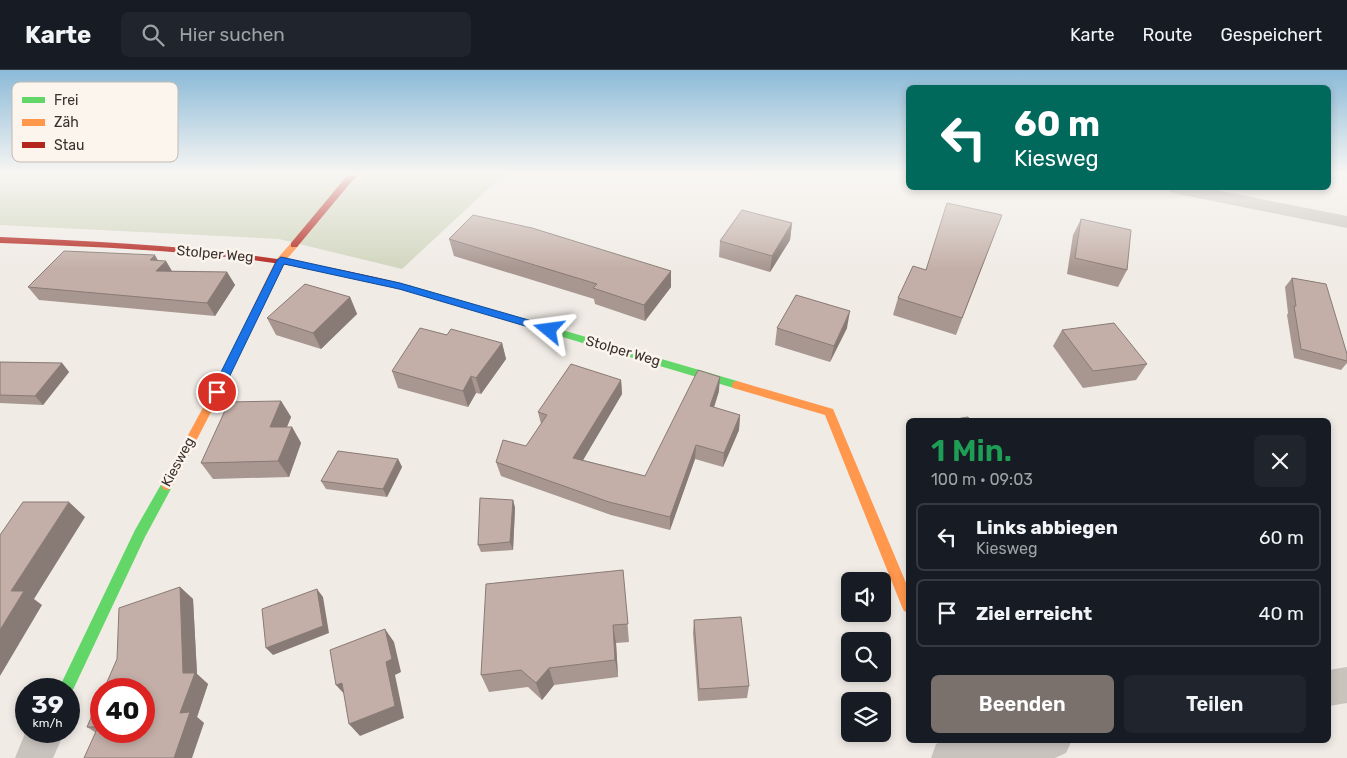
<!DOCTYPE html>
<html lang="de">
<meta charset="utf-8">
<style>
:root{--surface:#171b24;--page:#20242c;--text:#f1f3f6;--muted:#9ea1a6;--line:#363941;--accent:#7a716c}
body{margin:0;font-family:Rubik,sans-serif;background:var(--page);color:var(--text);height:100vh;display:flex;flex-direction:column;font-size:19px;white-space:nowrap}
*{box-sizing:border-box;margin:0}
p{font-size:16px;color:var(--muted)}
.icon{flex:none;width:28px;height:28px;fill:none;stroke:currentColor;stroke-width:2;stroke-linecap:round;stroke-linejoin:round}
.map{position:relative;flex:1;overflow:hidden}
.sheet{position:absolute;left:906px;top:348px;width:425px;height:325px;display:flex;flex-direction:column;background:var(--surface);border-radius:8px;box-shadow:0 2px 8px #0003}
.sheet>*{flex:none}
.top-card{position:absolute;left:906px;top:15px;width:425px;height:105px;border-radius:8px;box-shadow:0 2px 8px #0003;background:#00695c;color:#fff;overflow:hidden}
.fabs{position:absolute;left:841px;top:502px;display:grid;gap:10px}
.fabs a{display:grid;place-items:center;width:50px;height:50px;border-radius:8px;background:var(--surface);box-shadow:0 2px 8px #0003;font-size:25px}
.speed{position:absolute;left:15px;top:608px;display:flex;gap:10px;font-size:25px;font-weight:700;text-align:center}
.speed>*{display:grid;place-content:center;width:65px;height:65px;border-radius:50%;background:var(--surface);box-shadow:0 2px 8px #0003;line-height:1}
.speed small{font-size:12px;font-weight:400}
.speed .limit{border:8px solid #d22;background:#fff;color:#111}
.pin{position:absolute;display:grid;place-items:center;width:42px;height:42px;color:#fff;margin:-21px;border:2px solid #fff;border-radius:50%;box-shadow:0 1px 5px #0007}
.me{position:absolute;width:55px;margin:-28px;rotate:286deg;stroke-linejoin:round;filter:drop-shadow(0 0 4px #0008)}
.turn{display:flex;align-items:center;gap:18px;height:105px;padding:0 25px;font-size:22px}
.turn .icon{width:65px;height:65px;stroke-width:2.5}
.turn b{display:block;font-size:35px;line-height:42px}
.round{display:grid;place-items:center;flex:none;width:52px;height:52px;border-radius:8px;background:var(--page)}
.headline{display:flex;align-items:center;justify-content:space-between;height:85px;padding:0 25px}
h1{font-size:30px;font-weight:600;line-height:38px;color:#1e9e55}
.primary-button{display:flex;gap:10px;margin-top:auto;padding:10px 25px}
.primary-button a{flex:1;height:58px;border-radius:8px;background:var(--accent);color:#fff;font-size:20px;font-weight:600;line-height:58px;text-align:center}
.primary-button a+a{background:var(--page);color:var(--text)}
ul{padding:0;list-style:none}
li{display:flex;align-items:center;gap:15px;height:68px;margin:0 10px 8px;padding:0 15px;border:2px solid var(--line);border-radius:8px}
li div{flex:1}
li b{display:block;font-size:19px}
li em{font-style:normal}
header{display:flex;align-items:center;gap:30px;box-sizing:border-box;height:70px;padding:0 25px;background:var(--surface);border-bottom:1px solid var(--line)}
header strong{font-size:24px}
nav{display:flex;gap:28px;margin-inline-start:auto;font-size:18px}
.search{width:350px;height:45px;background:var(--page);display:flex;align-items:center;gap:12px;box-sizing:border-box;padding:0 18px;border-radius:8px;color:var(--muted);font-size:19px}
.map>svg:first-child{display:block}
</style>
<header>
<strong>Karte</strong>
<div class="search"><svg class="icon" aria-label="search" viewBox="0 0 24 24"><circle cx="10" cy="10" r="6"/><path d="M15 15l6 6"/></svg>Hier suchen</div>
<nav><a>Karte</a><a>Route</a><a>Gespeichert</a></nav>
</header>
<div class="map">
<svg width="1347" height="688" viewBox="0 0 1347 688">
<rect width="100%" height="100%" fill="#f0ebe5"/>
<!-- green -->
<polygon fill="#d1d6bf" points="0,103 505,103 402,199 279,169 0,155"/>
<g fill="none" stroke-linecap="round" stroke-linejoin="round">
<!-- street -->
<g fill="#c9c3be" fill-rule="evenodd">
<polygon points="1168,118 1206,118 1347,146 1347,158 1178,124 1171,122"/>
<polygon points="1347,597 1347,633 1329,636 1329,600"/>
<polygon points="26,661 65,661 53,688 15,688"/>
<polygon points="947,670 1072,670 1066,683 1055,688 931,688 936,674"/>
</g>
<!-- fast -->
<g fill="#63d668" fill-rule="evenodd">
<polygon points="408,215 737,311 742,315 737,319 405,220 403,218 405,216"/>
<polygon points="167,410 171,411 173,415 145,467 71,624 69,625 69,619 59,619 61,614 135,460 163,411"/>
</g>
<!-- slow -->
<g fill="#ff974d" fill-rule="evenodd">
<polygon points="294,172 299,175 285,191 222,321 171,419 167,420 163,419 161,415 212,321 276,190 291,173"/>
<polygon points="737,311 833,339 909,520 909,543 904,541 902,537 825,345 733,318 732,315 733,312"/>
</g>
<!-- jam -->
<g fill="#b3261e" fill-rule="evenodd">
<polygon points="352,103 361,103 352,111 297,177 291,177 291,173 346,107"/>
<path d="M0 167C139 173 277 180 411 216L413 218 408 221C375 213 342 204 308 198 206 181 103 177 0 173Z"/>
</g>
</g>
<!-- wall -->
<g fill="#a89690">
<polygon points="1002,145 956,265 893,245 898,228 926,200"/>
<polygon points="1081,149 1127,200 1118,217 1067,204 1073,165"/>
<polygon points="792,153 790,170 770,202 719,187 720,171"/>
<polygon points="449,169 671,201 671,217 645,251 595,234 594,229 454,186"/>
<polygon points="158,191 166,191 172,201 227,202 235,215 215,246 39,230 28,217"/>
<polygon points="1292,208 1347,284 1347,293 1341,300 1294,288 1287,245 1288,243 1285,217"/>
<polygon points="350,227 357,244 321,279 276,265 267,248"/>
<polygon points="777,258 847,258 830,292 775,275"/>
<polygon points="1062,260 1147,294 1136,310 1083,318 1053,276"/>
<polygon points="447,265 502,273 506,289 481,324 476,323 468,337 398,318 392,301"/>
<polygon points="0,292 62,293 69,302 43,335 0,333"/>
<polygon points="621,310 622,324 583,390 645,406 719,321 714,338 740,345 739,360 723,397 695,389 670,460 611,445 501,406 496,392 526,376 541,354 538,342"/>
<polygon points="281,331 291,347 287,357 292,357 301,373 289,407 213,409 201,393"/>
<polygon points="398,389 402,397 387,427 326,419 321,411"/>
<polygon points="513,430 515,438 513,480 481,482 478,475"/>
<polygon points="623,500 629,572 616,573 618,607 554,615 542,630 528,617 489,622 481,605"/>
<polygon points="180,517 193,529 197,604 208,614 197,647 204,653 95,662 87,657"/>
<polygon points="694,550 749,616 747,628 698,631 693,563"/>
</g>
<!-- shaded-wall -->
<g fill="#887a75">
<polygon points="792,153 790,170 770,202 772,186"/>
<polygon points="155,185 161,196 166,191 174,205 165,215 150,190"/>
<polygon points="671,201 671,217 645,251 644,235"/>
<polygon points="227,202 235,215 215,246 207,233"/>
<polygon points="350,227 357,244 321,279 313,263"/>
<polygon points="850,241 847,258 830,292 834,276"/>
<polygon points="502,273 506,289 481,324 476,308"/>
<polygon points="62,293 69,302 43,335 35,326"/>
<polygon points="471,306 476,323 468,337 463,321"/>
<polygon points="720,307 719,321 709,351 710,336"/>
<polygon points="621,310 622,324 576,402 573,388"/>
<polygon points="281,331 291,347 280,373 270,357"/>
<polygon points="740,345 739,360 723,397 724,383"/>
<polygon points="292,357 301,373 289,407 278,391"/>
<polygon points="696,375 695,389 670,460 670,447"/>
<polygon points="398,389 402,397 387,427 383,419"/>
<polygon points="513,430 515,438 513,480 510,472"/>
<polygon points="69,432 85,447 34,529 42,535 0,606 0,560 11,521"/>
<polygon points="180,517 193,529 197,604 208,614 197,647 204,653 192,688 174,688 180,643"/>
<polygon points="317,519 323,527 329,563 273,585 266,578"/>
<polygon points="613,555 616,573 618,607 615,590"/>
<polygon points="385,559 394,572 401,602 395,605 404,648 360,666 349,654 386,592"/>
<polygon points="549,598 554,615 542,630 536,613"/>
<polygon points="342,613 347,627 336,615"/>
</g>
<!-- building -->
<g fill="#c3afa7" stroke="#887a75">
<polygon points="947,133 1002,145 962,248 898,228 913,196 926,200"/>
<polygon points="742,140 792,153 772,186 720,171"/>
<polygon points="473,145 532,158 671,201 644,235 593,218 597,214 449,169"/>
<polygon points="1081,149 1131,160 1127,200 1075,188"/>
<polygon points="64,181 155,185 150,190 166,191 156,201 227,202 207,233 28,217"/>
<polygon points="1292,208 1326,214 1347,284 1347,291 1301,279 1294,236 1296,236"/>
<polygon points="305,214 350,227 313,263 267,248"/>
<polygon points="796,225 850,241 834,276 777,258"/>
<polygon points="1114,253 1147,294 1093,301 1062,260"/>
<polygon points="420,258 447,265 451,259 502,273 476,308 471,306 463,321 392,301"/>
<polygon points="0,292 62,293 35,326 0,325"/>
<polygon points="571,294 621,310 573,388 645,406 698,300 720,307 710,336 740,345 724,383 696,375 670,447 609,432 496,392 503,370 526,376 547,345 538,342"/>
<polygon points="281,331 270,357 292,357 278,391 201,393 229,332"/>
<polygon points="968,347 970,350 950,350"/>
<polygon points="338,381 398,389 383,419 321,411"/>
<polygon points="480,428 513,430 510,472 478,475"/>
<polygon points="23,432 69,432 11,521 24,521 0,560 0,465"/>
<polygon points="623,500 628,554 613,555 615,590 549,598 536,613 521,600 481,605 486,514"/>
<polygon points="180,517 183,603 195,603 180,643 190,642 174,688 84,688 98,657 87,657 101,625 101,661 144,661 144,619 104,619 117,589 119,538"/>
<polygon points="317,519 323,556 266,578 262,539"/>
<polygon points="741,547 749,616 699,619 694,550"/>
<polygon points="385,559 392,589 386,592 395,636 349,654 342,613 336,615 330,580"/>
</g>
<!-- sky -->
<linearGradient id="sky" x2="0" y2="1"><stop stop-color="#8bbad8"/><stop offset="0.52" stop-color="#f8f6f3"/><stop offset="1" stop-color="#f8f6f3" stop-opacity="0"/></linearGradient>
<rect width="1347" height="199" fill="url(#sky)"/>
<!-- route -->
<polygon fill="#1a73e8" stroke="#114b97" points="281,187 400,213 553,257 554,260 549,263 399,219 284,194 222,322 217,326 213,324 211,322 277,190"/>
<g text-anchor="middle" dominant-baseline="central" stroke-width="5" stroke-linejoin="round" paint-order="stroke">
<!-- street labels -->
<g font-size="14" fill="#3b302b" stroke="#fbf5ee">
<text transform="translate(215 184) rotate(5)">Stolper Weg</text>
<text transform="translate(623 281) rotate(16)">Stolper Weg</text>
<text transform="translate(178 392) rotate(-62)">Kiesweg</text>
</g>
</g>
<!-- legend -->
<rect x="12" y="12" width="166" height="80" rx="8" fill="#fbf5ee" stroke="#c1bab4" stroke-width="1"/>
<rect x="22" y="27" width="23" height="6" fill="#63d668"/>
<rect x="22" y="49" width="23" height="7" fill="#ff974d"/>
<rect x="22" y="72" width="23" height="6" fill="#b3261e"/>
<g font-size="14" fill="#3b302b">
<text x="54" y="35">Frei</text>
<text x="54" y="57">Zäh</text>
<text x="54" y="80">Stau</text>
</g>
</svg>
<div class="fabs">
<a><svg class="icon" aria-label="sound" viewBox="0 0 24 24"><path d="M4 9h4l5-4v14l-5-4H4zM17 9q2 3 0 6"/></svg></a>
<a><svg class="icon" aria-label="search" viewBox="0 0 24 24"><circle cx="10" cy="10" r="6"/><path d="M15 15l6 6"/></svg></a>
<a><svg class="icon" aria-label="layers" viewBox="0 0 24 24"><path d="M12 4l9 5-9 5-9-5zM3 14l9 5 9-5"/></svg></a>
</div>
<div class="speed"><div>39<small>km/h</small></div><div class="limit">40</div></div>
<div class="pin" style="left:217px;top:322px;background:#d93025"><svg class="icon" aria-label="arrive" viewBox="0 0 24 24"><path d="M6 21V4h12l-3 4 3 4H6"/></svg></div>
<svg class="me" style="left:549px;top:260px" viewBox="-20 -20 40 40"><path d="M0-17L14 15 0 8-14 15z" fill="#1a73e8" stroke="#fff" stroke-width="4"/></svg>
<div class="top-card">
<div class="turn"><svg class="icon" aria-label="left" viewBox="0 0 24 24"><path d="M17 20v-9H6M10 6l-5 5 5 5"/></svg><div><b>60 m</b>Kiesweg</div></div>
</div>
<section class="sheet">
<div class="headline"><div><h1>1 Min.</h1><p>100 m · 09:03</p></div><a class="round"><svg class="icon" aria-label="close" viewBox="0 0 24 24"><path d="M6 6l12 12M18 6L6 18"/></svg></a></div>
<ul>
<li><svg class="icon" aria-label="left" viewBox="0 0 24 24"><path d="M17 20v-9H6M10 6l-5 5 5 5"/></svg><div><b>Links abbiegen</b><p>Kiesweg</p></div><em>60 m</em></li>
<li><svg class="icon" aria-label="arrive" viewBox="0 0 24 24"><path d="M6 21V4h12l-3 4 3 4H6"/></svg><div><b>Ziel erreicht</b></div><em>40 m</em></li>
</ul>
<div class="primary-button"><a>Beenden</a><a>Teilen</a></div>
</section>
</div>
